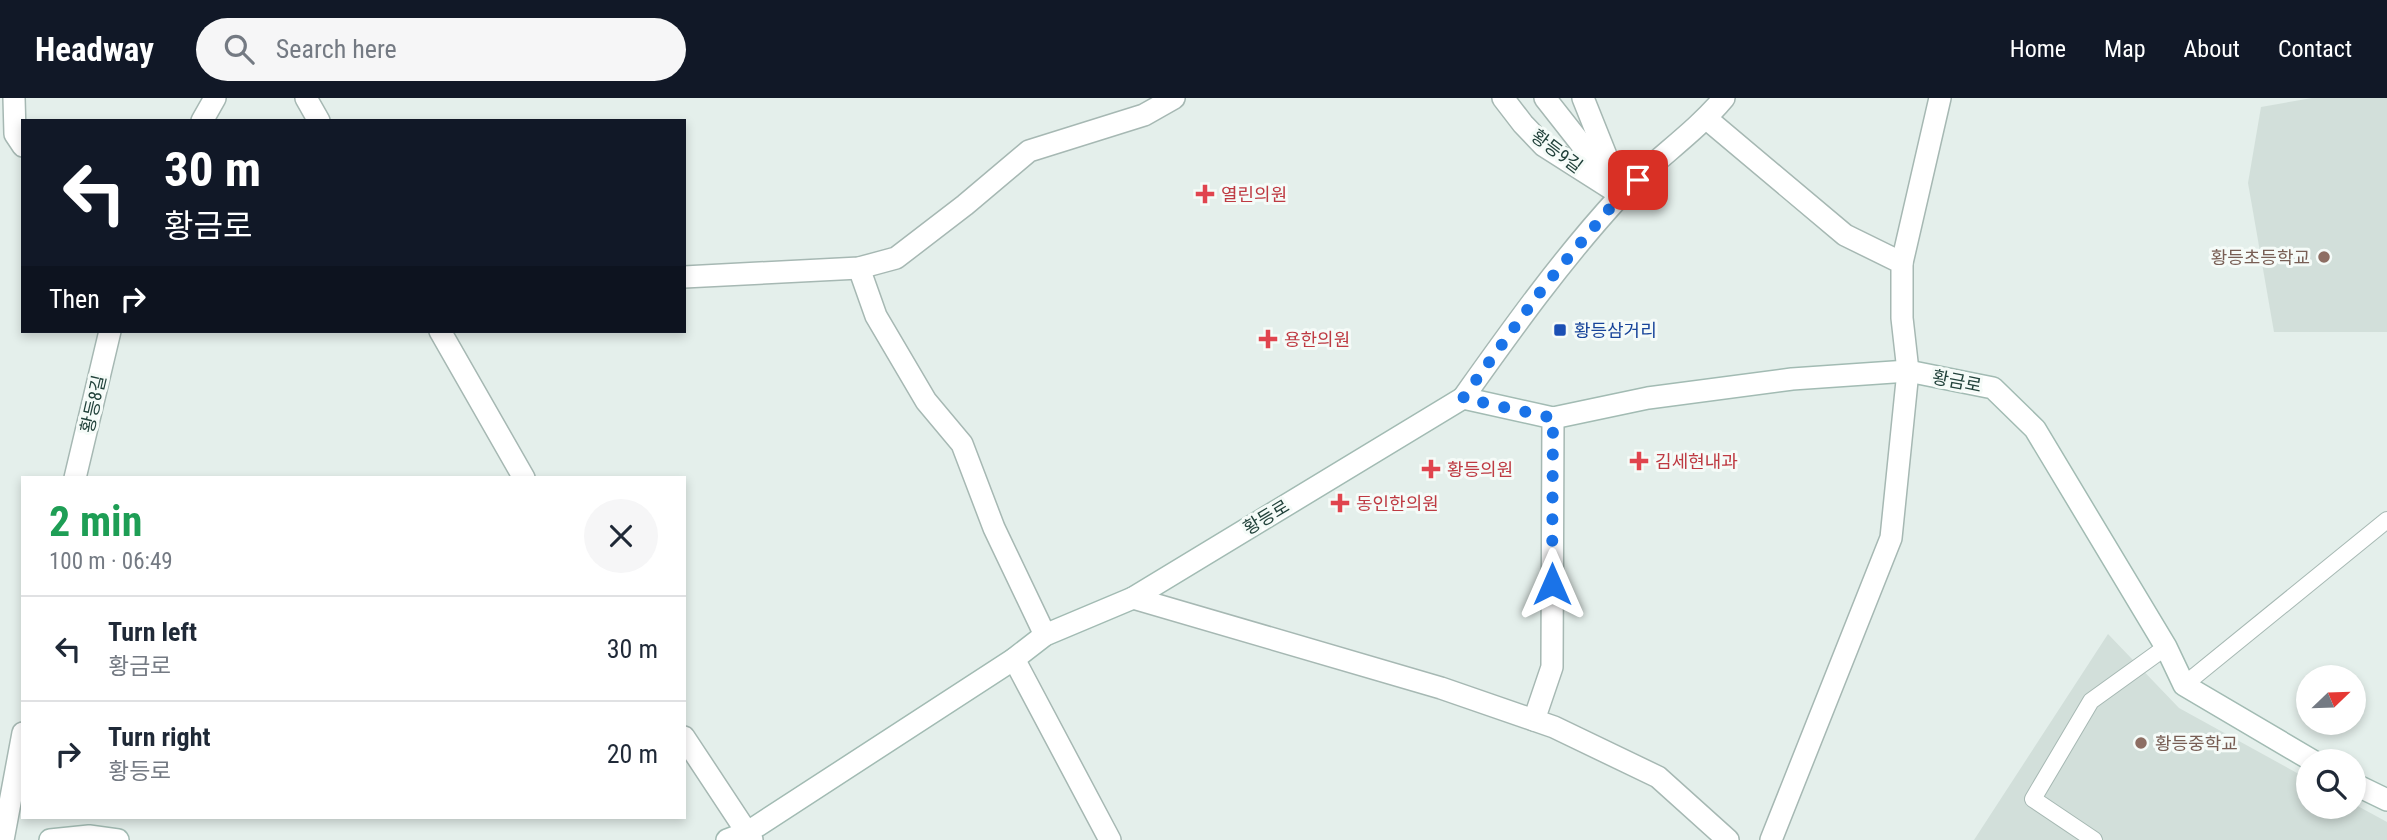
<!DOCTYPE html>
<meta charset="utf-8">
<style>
:root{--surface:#fff;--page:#f6f6f7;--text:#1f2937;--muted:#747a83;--line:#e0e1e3;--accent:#111827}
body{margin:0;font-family:"Roboto Condensed","Noto Sans KR",sans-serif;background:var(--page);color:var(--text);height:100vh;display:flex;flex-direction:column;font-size:26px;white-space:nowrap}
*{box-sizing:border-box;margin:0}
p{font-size:23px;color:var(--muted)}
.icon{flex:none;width:38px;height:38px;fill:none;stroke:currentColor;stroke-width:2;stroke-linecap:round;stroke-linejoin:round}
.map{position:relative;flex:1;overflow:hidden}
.details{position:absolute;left:21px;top:378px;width:665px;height:343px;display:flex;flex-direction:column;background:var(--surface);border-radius:0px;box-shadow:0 4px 10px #0003}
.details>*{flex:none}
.banner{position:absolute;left:21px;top:21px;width:665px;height:214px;border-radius:0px;box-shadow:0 4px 10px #0003;background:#111827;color:#fff;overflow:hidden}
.needle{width:46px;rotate:67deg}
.tools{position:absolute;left:2296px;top:567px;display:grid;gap:14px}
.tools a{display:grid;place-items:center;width:70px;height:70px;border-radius:50%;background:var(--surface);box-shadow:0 4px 10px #0003;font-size:35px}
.pin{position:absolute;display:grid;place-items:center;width:60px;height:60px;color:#fff;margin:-30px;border-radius:14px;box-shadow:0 4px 10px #0006}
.me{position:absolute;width:77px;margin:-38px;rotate:0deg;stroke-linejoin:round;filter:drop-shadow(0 0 5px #0008)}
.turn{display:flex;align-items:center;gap:24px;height:147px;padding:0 28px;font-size:32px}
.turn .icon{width:91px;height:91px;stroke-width:2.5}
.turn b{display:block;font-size:49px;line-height:60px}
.then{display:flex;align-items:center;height:66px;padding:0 28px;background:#0003;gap:14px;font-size:26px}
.round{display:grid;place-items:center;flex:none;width:74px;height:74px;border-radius:37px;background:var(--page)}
.summary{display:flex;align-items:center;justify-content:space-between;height:119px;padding:0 28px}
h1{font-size:42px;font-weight:700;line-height:52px;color:#1e9e55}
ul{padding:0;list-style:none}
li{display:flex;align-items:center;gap:21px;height:105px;padding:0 28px;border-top:2px solid var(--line)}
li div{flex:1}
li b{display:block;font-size:26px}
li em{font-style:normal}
header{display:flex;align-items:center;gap:42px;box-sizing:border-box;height:98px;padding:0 35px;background:var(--accent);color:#fff}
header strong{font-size:33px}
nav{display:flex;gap:38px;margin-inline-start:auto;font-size:24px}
.search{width:490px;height:63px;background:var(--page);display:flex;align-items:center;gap:18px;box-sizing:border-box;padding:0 24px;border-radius:38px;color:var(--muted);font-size:26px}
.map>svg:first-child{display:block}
</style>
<header>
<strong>Headway</strong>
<div class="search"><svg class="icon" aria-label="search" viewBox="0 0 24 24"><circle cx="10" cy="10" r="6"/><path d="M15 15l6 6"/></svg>Search here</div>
<nav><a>Home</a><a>Map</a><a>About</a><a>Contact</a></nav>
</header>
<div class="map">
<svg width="2387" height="742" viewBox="0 0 2387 742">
<rect width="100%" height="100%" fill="#e4efeb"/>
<!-- built -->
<g fill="#d2dfda">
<polygon points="2312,0 2387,0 2387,234 2274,234 2248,85 2261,9"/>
<polygon points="2108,536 2179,610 2308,681 2308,709 2354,709 2354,706 2387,724 2387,742 1974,742"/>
</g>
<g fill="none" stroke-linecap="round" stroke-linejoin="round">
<defs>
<g id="lane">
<polyline points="2184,587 2387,422"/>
<polyline points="2094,742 2033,701 2091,603 2166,549"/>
</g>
<g id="street">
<polyline points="14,0 15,36 23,48"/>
<polyline points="306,0 319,23"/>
<polyline points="1503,0 1523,26 1544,48 1621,97"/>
<polyline points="1545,0 1611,84"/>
<polyline points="1583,0 1613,75"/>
<polyline points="1707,21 1845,137 1902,165 1902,220 1908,273 1891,440 1771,742"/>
<polyline points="202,23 215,0"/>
<polyline points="1902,165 1940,0"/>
<polyline points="859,170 876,218 926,303 962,346 994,430 1045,537"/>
<polyline points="684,179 859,170 896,160 965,107 1029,53 1144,17 1174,0"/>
<polyline points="440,233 524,380"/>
<path d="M1463 300C1512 231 1562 161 1620 98 1652 63 1693 37 1724 0"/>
<polyline points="75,380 110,233"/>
<polyline points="1133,500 1441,590 1554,629 1658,679 1728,742"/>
<polyline points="1014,561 1110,742"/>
<polyline points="1534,622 1552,569 1553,320"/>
<polyline points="684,639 752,742"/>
<polyline points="3,742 23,635"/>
</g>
<g id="secondary">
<polyline points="2354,686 2387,702"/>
<polyline points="50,742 89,738 118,742"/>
<polyline points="727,742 748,734 1014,561 1045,537 1133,500 1463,300 1553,320 1648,300 1792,281 1908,273 1993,290 2035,331 2166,549 2184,587 2313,663"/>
</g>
</defs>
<!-- lane casing -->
<use href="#lane" stroke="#a6b8b3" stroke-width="18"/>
<!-- street casing -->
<use href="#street" stroke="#a6b8b3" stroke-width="24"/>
<!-- secondary casing -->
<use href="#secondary" stroke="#a2bbb3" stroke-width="24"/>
<!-- lane -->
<use href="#lane" stroke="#fff" stroke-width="16"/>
<!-- street -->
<use href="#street" stroke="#fff" stroke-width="21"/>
<!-- secondary -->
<use href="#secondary" stroke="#fff" stroke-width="21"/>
</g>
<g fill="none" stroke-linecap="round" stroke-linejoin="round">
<!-- route -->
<polyline stroke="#1a73e8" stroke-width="12" stroke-dasharray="0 21.6" points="1552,486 1553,320 1463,300 1546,186 1621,97 1638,82"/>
</g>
<!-- markers -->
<g fill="#e0444e" stroke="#f5fbf8" stroke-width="2.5">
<path d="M1201.5 85.5h7v7h7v7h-7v7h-7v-7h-7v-7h7z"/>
<path d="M1264.5 230.5h7v7h7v7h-7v7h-7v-7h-7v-7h7z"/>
<path d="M1635.5 352.5h7v7h7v7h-7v7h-7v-7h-7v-7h7z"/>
<path d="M1427.5 360.5h7v7h7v7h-7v7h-7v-7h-7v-7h7z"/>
<path d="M1336.5 394.5h7v7h7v7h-7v7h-7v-7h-7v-7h7z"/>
</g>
<g fill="#8d6e63" stroke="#f5fbf8" stroke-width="2.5">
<circle cx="2324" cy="159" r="7"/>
<circle cx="2141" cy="645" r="7"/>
</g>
<rect fill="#1a4fb4" stroke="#f5fbf8" stroke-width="2.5" x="1553" y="225" width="14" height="14" rx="3.5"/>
<g text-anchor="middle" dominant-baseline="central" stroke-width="6" stroke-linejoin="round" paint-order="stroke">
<!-- street labels -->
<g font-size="18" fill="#22423b" stroke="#f5fbf8">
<text transform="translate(1557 53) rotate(37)">황등9길</text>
<text transform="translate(1957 283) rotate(11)">황금로</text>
<text transform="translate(93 306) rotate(-77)">황등8길</text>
<text transform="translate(1266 419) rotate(-31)">황등로</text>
</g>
<!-- health labels -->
<g font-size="18" fill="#be3a42" stroke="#f5fbf8" text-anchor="start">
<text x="1221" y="96">열린의원</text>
<text x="1284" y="241">용한의원</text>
<text x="1655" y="363">김세현내과</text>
<text x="1447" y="371">황등의원</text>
<text x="1356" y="405">동인한의원</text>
</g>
<!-- education labels -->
<g font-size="18" fill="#785e54" stroke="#f5fbf8" text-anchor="end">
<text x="2310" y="159">황등초등학교</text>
<text x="2155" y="645" text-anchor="start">황등중학교</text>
</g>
<!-- transit labels -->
<g font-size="18" fill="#164399" stroke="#f5fbf8" text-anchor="start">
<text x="1574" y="232">황등삼거리</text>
</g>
</g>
</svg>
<div class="tools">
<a><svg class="needle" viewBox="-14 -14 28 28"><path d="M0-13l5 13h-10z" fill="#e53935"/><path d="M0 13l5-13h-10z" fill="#747a83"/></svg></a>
<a><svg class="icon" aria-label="search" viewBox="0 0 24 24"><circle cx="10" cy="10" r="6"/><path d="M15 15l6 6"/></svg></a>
</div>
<div class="pin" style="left:1638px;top:82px;background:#d93025"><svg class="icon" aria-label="arrive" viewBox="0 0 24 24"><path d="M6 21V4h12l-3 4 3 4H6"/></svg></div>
<svg class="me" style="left:1552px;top:486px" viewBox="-20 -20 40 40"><path d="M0-17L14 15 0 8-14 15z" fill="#1a73e8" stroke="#fff" stroke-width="4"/></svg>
<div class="banner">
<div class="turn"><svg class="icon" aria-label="left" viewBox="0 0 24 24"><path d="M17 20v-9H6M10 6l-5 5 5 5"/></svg><div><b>30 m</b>황금로</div></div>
<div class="then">Then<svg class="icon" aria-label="right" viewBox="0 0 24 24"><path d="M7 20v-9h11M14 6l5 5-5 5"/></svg></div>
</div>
<section class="details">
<div class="summary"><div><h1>2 min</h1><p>100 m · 06:49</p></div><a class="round"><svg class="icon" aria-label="close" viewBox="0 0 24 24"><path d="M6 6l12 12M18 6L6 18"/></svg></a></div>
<ul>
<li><svg class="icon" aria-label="left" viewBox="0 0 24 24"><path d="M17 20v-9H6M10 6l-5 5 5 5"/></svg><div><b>Turn left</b><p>황금로</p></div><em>30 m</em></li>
<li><svg class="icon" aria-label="right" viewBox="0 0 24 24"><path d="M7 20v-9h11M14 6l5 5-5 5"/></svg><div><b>Turn right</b><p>황등로</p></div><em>20 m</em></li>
</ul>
</section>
</div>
